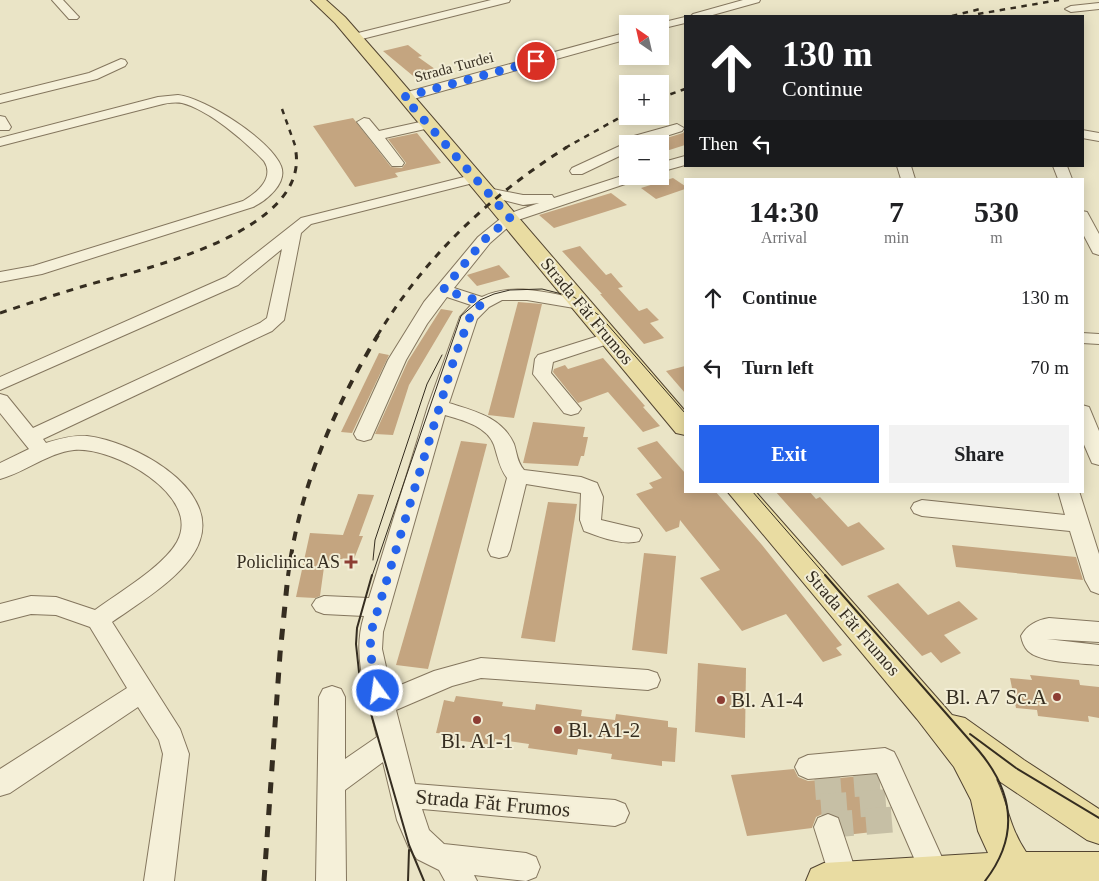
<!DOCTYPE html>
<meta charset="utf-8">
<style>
:root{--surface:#fff;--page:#f2f2f2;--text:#202124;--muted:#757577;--accent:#2563eb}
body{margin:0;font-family:Georgia,serif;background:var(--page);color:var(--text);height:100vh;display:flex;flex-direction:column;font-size:19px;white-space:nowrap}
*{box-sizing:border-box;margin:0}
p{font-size:16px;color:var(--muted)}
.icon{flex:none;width:28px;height:28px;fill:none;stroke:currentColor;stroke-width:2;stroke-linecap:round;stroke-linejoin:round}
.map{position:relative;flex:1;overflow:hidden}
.drawer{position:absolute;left:684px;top:178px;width:400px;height:315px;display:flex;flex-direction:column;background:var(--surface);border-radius:0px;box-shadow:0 2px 12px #0003}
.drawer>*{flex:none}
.banner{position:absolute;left:684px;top:15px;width:400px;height:152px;border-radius:0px;box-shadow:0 2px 12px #0003;background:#202124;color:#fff;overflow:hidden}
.needle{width:32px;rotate:326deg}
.fabs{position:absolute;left:619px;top:15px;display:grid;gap:10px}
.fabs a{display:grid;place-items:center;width:50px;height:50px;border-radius:0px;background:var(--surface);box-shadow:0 2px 12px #0003;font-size:25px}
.pin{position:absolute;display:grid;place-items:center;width:42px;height:42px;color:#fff;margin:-21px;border:2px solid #fff;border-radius:50%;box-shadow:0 1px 5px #0007}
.me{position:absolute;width:55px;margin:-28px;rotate:346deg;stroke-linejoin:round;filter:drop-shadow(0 0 4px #0008)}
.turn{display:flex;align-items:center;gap:18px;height:105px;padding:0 15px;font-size:22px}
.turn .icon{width:65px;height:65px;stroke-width:2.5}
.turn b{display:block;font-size:35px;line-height:42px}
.then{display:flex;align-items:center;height:48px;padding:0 15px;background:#0003;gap:10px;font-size:19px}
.eta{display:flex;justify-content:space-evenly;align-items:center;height:85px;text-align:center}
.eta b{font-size:30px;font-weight:700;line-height:35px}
.primary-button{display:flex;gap:10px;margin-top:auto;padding:10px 15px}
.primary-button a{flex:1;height:58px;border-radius:0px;background:var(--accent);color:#fff;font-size:20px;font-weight:700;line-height:58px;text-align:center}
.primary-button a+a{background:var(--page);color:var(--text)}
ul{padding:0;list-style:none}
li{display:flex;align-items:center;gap:15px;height:70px;padding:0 15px}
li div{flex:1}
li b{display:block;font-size:19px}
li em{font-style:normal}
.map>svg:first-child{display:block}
</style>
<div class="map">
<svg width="1099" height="881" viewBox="0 0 1099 881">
<rect width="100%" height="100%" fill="#eae4c6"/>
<!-- building -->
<g fill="#c4a580">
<polygon points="408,45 422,56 418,57 442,74 418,80 383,51"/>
<polygon points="353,118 391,167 402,168 406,163 388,139 417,133 441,163 395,173 398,177 355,187 313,126"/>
<polygon points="685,130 685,145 660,153 660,140 683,133"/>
<polygon points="673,178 685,186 685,189 656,199 641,188"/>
<polygon points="611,193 627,205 554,228 539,215"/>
<polygon points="580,246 606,275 611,273 623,287 618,288 639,311 647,308 659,320 650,323 664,338 644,344 600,294 602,294 562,251"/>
<polygon points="499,265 510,277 477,286 467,275"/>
<polygon points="518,302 542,304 514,418 488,415"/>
<polygon points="441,309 453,311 409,385 393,435 375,434 408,361"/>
<polygon points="379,353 389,355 352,433 341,432"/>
<polygon points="603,358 645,406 643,407 660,426 643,432 608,392 578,403 553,372 554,369 565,365 568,369"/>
<polygon points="685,366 685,393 666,371"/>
<polygon points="533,422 585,427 583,437 588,437 584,456 581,456 578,466 523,463"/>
<polygon points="461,441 487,444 428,669 396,665"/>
<polygon points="657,441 685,473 685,491 715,491 762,545 842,645 836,648 842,655 823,662 786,614 742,631 700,578 720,570 680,520 679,527 666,532 636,494 653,488 649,483 662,478 637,448"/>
<polygon points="775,491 809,491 816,499 820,497 848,527 859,522 885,549 842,566"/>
<polygon points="358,494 374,495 359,536 363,536 354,559 337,559 336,562 325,560 320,596 315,598 296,597 310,533 343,535"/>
<polygon points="548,502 577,504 555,642 521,638"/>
<polygon points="952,545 1076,557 1083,580 956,567"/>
<polygon points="644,553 676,556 667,654 632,650"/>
<polygon points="898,583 928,615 959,601 978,619 944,635 961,653 941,663 931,652 922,656 867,596"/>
<polygon points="698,663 746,668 745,738 695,732"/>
<polygon points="1030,675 1079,680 1080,685 1099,687 1099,718 1088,716 1089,722 1038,716 1037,710 1016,708 1010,678 1032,680"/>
<polygon points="456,696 503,702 502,706 535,710 536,704 582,710 581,716 615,720 616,714 668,721 668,727 677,728 675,762 662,761 662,766 611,759 612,754 578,749 577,755 528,748 529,744 495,739 494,745 446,739 448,734 436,733 444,700 454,702"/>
<polygon points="794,769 798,777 808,781 861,776 881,831 846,835 840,817 827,812 816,817 812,828 747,836 731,775"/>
</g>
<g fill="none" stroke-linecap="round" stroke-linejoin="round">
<!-- minor-tunnel -->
<g stroke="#c6bfa5" stroke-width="26" stroke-dasharray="26 13" stroke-linecap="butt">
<polyline points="815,787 895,781"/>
<polyline points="821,807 904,801"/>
<polyline points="827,825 912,818"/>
</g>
<defs>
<g id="minor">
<polygon points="52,0 63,0 77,15 79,17 77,19 69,19"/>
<polygon points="491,0 510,0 509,2 354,41 348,37 350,35"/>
<polygon points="743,0 760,0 759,2 709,16 691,16 693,14"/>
<polygon points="1099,3 1099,9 1071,12 1065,9 1071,6"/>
<polygon points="685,17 685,23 660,29 660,24 656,24"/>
<polygon points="628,32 628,39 410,100 405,101 399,97 400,94"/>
<polygon points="121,59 125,60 127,63 125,66 97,79 0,103 0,95 89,73"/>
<path d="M178 95C205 98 271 140 281 166 288 183 266 201 253 207L42 274 0 282V272L33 266 243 201C257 193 275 178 264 161 245 141 209 110 182 103 175 102 166 103 159 105L0 146V138L158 97Z"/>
<polygon points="0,116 5,117 11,127 9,130 0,130"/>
<polygon points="364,118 369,119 379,131 429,120 436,124 434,127 385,138 404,163 402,166 392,166 357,122"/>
<polygon points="677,124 684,128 682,131 641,144 628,144 628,152 582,174 572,174 570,171 572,168 624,144 634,136"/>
<polygon points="1082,130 1099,133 1099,141 1082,138"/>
<polygon points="685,156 685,165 660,172 660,163"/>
<polygon points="897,166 911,166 915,179 901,179"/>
<polygon points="1053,166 1067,166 1072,179 1058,179"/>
<path d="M476 174 481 175 483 178 481 181 311 224 301 233 284 320 272 331 43 439 46 443C59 439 73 435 87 436 131 441 218 486 200 540 190 573 139 603 112 622L180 729 189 754 174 881H144L163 754 159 740 138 707 10 793 0 796V769L127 688 90 627 56 615 31 614 0 622V604L31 596 56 597 95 610C118 593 163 567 177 542 203 495 112 446 74 450 47 453 26 472 0 479V463L29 449 0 413V394L7 396 33 428 260 323 267 318 282 249 238 285 0 390V377L226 277 301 218Z"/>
<path d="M628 174V176H642L640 179 515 221 490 243 454 288 482 297C512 282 548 293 580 299L586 300 589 304 586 308 580 309 527 300H502L489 307 477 319 449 403C474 411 502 417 514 444 517 453 517 462 524 470L581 477 597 483 603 497 601 520 639 529 642 535 639 541C623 546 600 537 584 531L580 520 581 493 526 484 510 550 507 556 499 558 491 556 488 550 507 478C499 467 498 457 494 445 487 426 462 420 445 415L383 632 382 649 391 689 434 671 481 658 648 670 657 673 660 680 657 687 648 690 481 678 452 686 396 710 415 784 615 800 625 804 629 813 625 822 615 826 422 809 429 830 444 844 526 853 536 857 540 867 536 877 526 881 474 875 477 881H445L439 870 417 859 409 848 397 820 383 762 345 790 346 881H316L319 697 323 689 332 686 341 689 345 697V759L377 737C368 697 351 657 364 616L324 614 316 611 312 605 316 599 324 596 369 598 428 406 460 317 471 305 447 297 427 324 406 360 371 439 364 441 357 439 354 434 388 360 424 302 478 237 505 215 539 203 523 205 483 195 481 192 483 189 488 188 523 195H552L554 198Z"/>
<polygon points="1082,211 1087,212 1099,234 1099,255 1093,253 1082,232"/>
<polygon points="608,333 614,334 617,338 614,342 553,362 551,373 581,409 578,413 571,415 564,413 533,374 535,359 538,355"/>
<polygon points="1082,333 1099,334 1099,344 1082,343"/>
<polygon points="1082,405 1089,407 1099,431 1099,465 1092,463 1082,440"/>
<polygon points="1058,491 1079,491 1099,554 1099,594 1091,591 1085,580 1070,531 922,516 914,513 911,508 914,503 922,500 1065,515"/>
<path d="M1049 618 1099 622V642L1047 639 1099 645V665C1081 663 1040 663 1028 651 1024 647 1022 641 1021 636 1027 625 1037 620 1049 618Z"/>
<polygon points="885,748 894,752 898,760 949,873 946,881 924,881 877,773 808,779 799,775 795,767 799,759 808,755"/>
<polygon points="828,814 838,818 859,881 831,881 814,827 818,818"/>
</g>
<g id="major">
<polygon points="311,0 326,0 345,17 389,67 685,411 685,435 676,433 378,74 335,23"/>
<path d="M727 491H755L952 715 965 718 1024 760 1099 809V844L1087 840 996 779C1008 805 1009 827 1026 852H1099V881H806L811 869 824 863 988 853 978 831 971 800 954 767 917 719Z"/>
</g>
</defs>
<!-- minor casing -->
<use href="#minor" stroke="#84765e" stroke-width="2"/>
<!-- major casing -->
<use href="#major" stroke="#524431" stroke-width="2"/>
<!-- minor -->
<use href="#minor" fill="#f5f0d9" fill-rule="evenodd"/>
<!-- major -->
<use href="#major" fill="#e9dca2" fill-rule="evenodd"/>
<!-- tram-far1 -->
<g stroke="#352d20" stroke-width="1">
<polyline points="752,491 826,576"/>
<polyline points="373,560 375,540 427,384 442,355"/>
<polyline points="372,576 461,316 480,300 494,294 510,290 542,289 574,297 600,316 685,413"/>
</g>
<!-- tram -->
<g stroke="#352d20" stroke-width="2">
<polyline points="372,575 357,628 356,644 359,672 409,845 424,881"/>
<path d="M825 575 979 751C1014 793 1019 837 985 881"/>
<polyline points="970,734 1016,768 1099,818"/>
<polyline points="408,881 409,850"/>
</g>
<!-- rail-far3 -->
<g stroke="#352d20" stroke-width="2.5" stroke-dasharray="5.5 5.5" stroke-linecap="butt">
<polyline points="978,14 1059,0"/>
<polyline points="952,16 984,8"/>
<polyline points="660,98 685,89"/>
<polyline points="282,109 296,148"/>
<polyline points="565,148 628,113"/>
</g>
<!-- rail-far2 -->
<g stroke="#352d20" stroke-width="3" stroke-dasharray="7 7" stroke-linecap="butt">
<path d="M0 313C30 303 60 293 91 284 148 268 314 230 295 147"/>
<path d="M377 336C426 256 488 197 567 147"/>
</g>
<!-- rail-far1 -->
<path stroke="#352d20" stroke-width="4" stroke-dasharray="9 9" stroke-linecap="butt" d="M288 576C299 490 333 409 378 335"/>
<!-- rail -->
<polyline stroke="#352d20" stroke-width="5" stroke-dasharray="11 11" stroke-linecap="butt" points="264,881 280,654 288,575"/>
</g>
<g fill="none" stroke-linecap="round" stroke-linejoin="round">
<!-- route -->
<path stroke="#2563eb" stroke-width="9" stroke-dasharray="0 16.2" d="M378 691C373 671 369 653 371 632L455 356 470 317 483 302 443 290 484 240 510 218 404 97 536 61"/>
</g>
<!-- markers -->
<g fill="#8d3e34" stroke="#f2edd5" stroke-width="2">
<path d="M348.5 554.5h5v5h5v5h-5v5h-5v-5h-5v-5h5z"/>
<circle cx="1057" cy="697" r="5"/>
<circle cx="721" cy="700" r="5"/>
<circle cx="477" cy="720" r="5"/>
<circle cx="558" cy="730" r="5"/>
</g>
<g text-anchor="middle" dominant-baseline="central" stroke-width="4" stroke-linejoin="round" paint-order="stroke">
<!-- far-street labels -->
<g font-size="15" fill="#352d20" stroke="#f2edd5">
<text transform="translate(454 67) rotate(-15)">Strada Turdei</text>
</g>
<!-- street labels -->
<g font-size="18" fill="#352d20" stroke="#f2edd5">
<text transform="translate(587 311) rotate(50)">Strada Făt Frumos</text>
<text transform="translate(853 623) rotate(49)">Strada Făt Frumos</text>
</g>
<!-- poi labels -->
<g font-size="18" fill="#352d20" stroke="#f2edd5" text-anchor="end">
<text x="340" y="562">Policlinica AS</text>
</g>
<!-- near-poi labels -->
<g font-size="21" fill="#352d20" stroke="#f2edd5" text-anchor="start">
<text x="1047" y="697" text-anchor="end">Bl. A7 Sc.A</text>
<text x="731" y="700">Bl. A1-4</text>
<text x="568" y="730">Bl. A1-2</text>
<text x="477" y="741" text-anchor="middle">Bl. A1-1</text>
</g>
<!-- near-street labels -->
<g font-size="21" fill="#352d20" stroke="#f2edd5">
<text transform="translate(493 803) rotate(5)">Strada Făt Frumos</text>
</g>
</g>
</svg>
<div class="fabs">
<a><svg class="needle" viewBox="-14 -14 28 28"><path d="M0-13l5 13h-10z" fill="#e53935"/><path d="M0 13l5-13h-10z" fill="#757577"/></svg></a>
<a>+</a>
<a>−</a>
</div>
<div class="pin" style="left:536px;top:61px;background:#d93025"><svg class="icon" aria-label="arrive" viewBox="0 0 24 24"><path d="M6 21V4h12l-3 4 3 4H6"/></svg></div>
<svg class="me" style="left:378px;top:691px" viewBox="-20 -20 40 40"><circle r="17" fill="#2563eb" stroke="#fff" stroke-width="3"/><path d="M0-11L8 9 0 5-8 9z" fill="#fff"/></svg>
<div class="banner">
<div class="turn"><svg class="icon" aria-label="ahead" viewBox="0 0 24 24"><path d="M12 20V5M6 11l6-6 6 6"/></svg><div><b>130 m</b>Continue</div></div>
<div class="then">Then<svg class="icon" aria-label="left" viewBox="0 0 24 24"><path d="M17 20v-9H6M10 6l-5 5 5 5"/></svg></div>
</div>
<section class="drawer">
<div class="eta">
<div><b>14:30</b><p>Arrival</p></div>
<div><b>7</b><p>min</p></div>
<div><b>530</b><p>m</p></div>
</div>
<ul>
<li><svg class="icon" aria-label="ahead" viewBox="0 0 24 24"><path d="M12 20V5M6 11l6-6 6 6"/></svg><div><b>Continue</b></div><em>130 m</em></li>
<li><svg class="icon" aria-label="left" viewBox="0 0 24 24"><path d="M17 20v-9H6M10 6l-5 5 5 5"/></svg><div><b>Turn left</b></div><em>70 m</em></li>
</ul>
<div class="primary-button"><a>Exit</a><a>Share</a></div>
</section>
</div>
